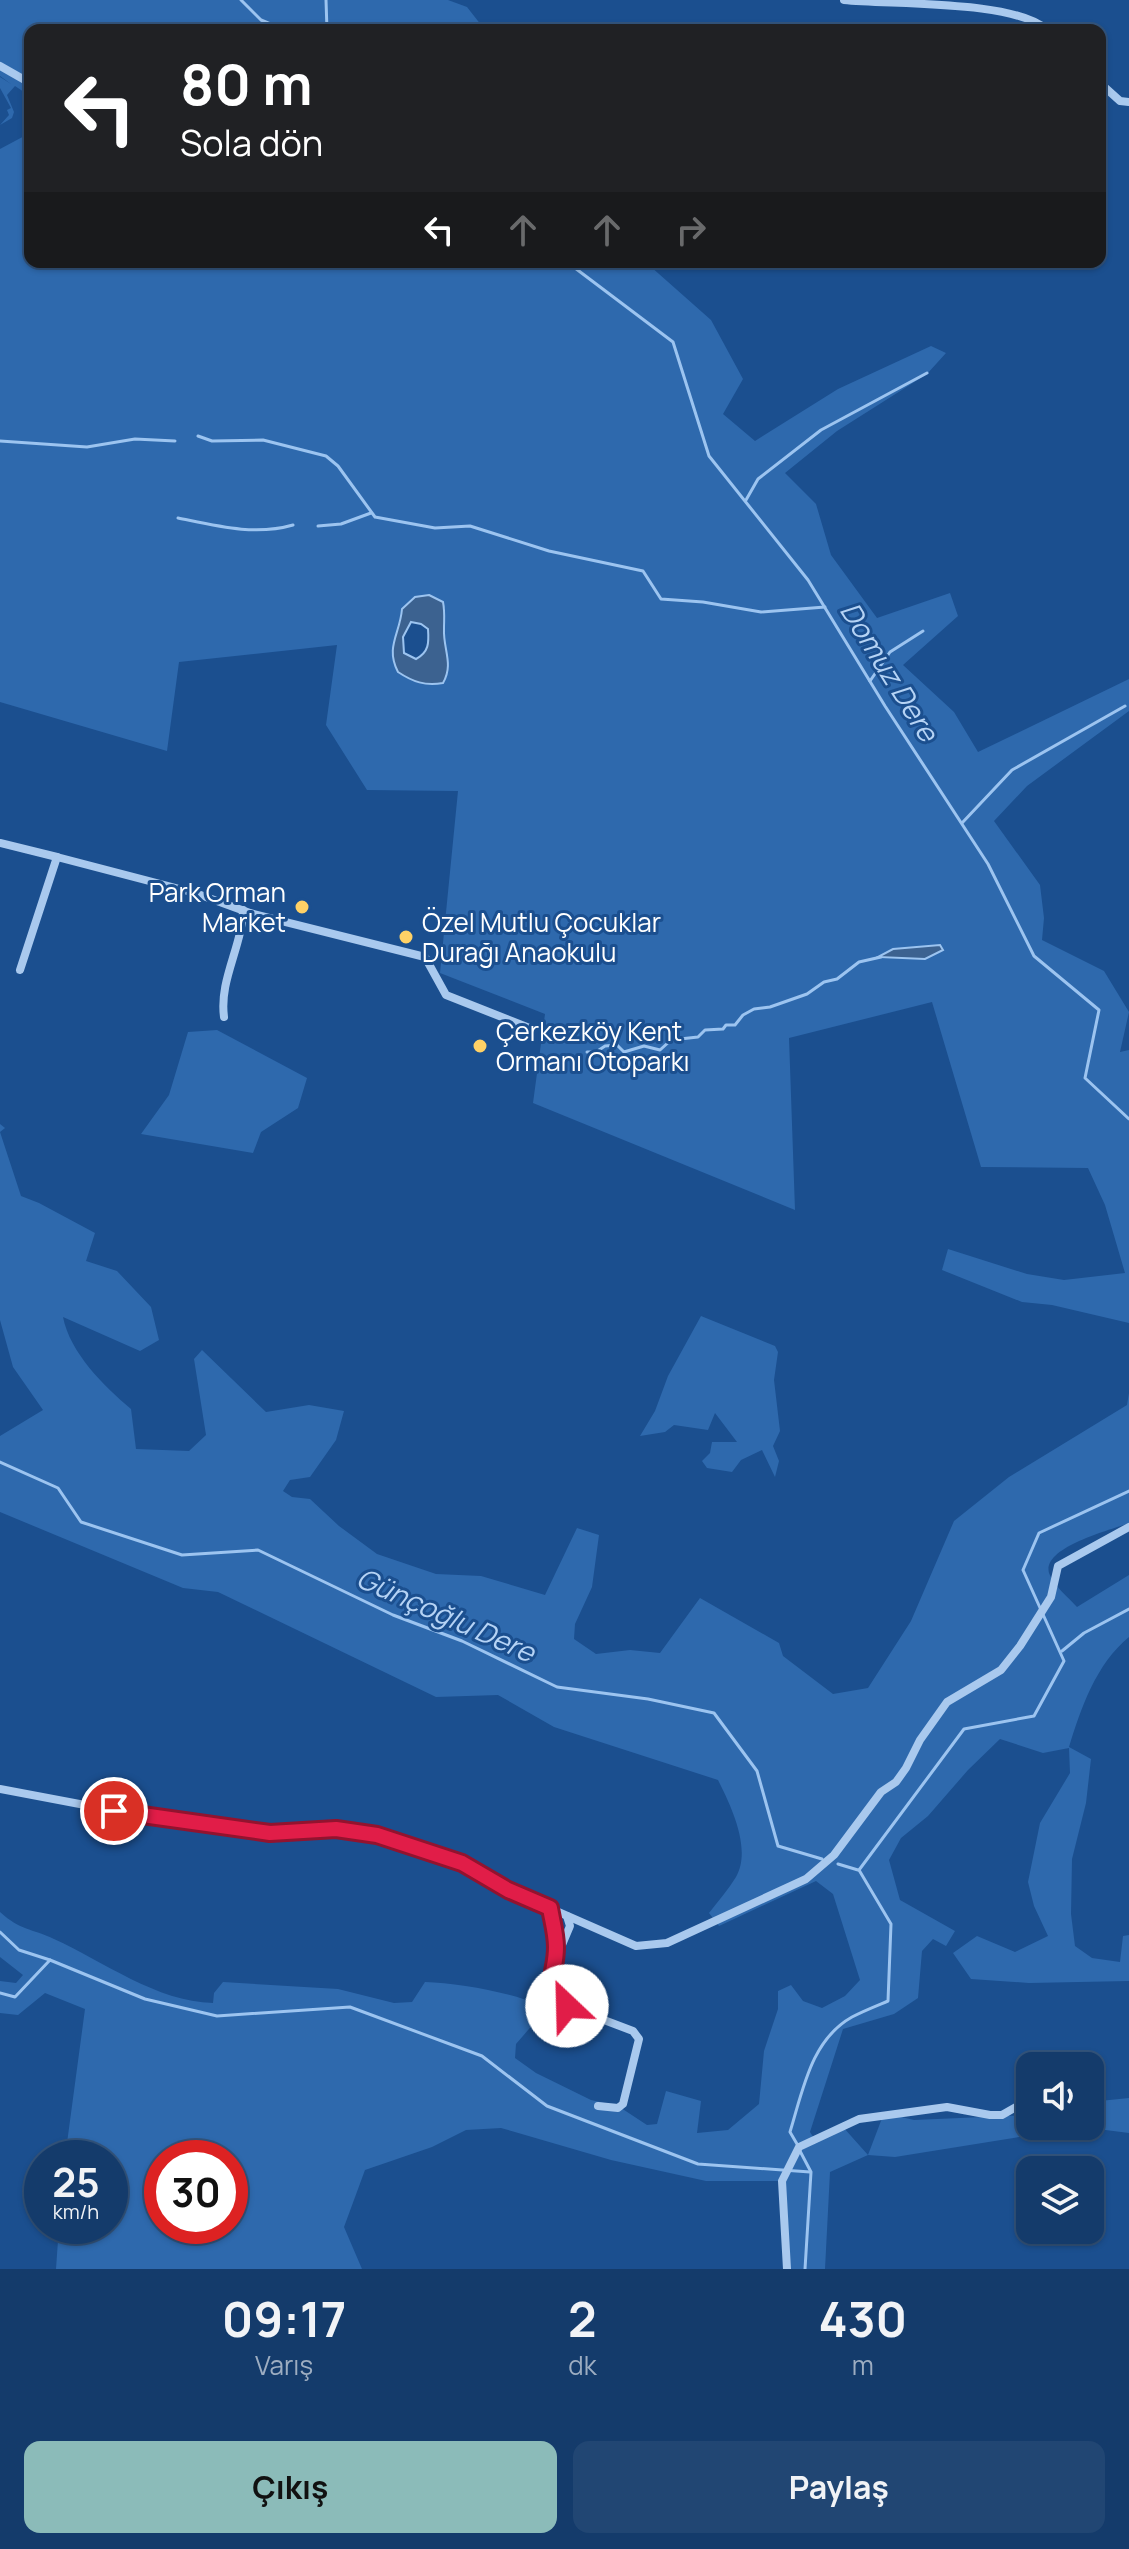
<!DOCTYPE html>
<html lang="tr">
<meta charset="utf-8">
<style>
:root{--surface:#143b6b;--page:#214673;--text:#f1f3f6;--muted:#9dadc1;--line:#33557e;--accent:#8bbbb9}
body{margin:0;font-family:Manrope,sans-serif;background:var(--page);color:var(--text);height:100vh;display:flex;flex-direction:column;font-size:30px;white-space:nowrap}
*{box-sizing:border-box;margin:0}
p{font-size:26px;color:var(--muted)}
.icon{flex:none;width:44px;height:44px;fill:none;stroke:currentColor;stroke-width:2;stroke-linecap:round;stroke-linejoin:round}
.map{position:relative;height:2269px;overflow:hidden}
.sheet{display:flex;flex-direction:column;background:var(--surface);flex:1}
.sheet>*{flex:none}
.banner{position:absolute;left:24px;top:24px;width:1082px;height:244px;border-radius:16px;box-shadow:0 2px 6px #0004,0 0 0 2px var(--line);background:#202124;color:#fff;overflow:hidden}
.controls{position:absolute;left:1016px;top:2052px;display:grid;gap:16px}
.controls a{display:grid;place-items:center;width:88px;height:88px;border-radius:16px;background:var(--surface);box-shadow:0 2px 6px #0004,0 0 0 2px var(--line);font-size:40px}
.speed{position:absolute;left:24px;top:2140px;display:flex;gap:16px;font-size:40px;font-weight:700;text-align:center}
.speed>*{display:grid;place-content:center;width:104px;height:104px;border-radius:50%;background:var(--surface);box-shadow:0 2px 6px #0004,0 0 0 2px var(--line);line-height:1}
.speed small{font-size:20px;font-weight:400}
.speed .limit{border:12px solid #d22;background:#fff;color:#111}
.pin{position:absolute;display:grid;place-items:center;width:68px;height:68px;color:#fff;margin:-34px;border:4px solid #fff;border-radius:50%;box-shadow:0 2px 8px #0007}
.me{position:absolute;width:88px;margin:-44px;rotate:336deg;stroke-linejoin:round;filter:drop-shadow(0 0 6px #0008)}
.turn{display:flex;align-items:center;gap:28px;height:168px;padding:0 24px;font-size:36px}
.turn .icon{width:104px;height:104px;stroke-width:2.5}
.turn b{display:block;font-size:56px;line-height:68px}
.lanes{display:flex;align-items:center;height:76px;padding:0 24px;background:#0003;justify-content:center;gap:40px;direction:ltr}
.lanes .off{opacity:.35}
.eta{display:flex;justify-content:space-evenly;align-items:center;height:136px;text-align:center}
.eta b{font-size:48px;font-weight:700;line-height:56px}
.primary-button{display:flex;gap:16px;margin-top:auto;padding:16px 24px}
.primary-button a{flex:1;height:92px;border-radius:16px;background:var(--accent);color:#111;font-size:32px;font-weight:700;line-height:92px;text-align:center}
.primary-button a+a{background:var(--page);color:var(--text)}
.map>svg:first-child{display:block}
</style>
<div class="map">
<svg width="1129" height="2269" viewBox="0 0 1129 2269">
<rect width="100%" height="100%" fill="#1b4f8f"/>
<!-- green -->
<g fill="#2e69ad" fill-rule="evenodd">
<polygon points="0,0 448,0 467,7 485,30 30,30 30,96 15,86 7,95 14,112 12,118 0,125 9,115 7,110 11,108 0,88 0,77 11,84 0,76"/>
<path d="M30 133V262H655L650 266 711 320 743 379 723 414 755 441 838 389 931 346 946 353 927 374 837 431 785 473 816 504 831 555 877 618 950 593 958 616 903 665 954 712 978 752 1129 679V711L1027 786 994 821 1040 885 1044 918 1042 940 1104 971 1129 1012 1120 1052 1129 1050V1323L1052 1305 1022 1302 942 1270 948 1249 1027 1274 1064 1280 1125 1273 1105 1205 1088 1168 981 1167 932 1002 789 1038 795 1210 533 1103 545 1014 440 973 458 791 367 790 326 725 337 645 179 662 167 751 0 702V149ZM415 597 445 608V642L398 672 402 609Z"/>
<polygon points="217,1030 307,1078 298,1108 261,1132 253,1153 141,1134 169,1095 188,1032"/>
<path d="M0 1124 5 1128 0 1132 21 1196 39 1203 95 1233 86 1261 117 1271 151 1307 159 1340 140 1351 63 1317C70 1353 104 1386 131 1409L136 1449 189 1451 206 1435 194 1359 202 1350 266 1412 309 1405 344 1411 336 1440 310 1477 290 1480 283 1491 292 1497 310 1499 339 1526 377 1554 436 1574 481 1576 545 1595 577 1528 599 1535 592 1587 575 1624 574 1639 596 1654 630 1650 660 1653 700 1598 779 1643 783 1656 833 1694 868 1688 911 1621 954 1521 1009 1477 1127 1405 1129 1393V1523C1111 1530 1042 1547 1049 1573 1053 1585 1069 1598 1077 1607L1129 1575V1637C1096 1664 1081 1708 1069 1747L1091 1759 1086 1803 1072 1859 1071 1914 1075 1946 1092 1958 1120 1962 1123 1936 1129 1935V1981L1029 1983 971 1979 953 1953 977 1936 1015 1952 1048 1936 1034 1906 1028 1882 1040 1823 1070 1773 1069 1748 1043 1753 1000 1739 968 1770 928 1816 901 1838 889 1860 900 1900 955 1931 946 1946 933 1939 922 1951 918 1998 894 2014 843 2029 810 2132 815 2140 843 2127 868 2155 884 2113 914 2120 1030 2115V2126H1090V2102L1129 2098V2133L1082 2127 895 2157 868 2155 830 2172 825 2269H787L782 2181H706L611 2160 501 2128 466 2130 432 2147 365 2170 344 2227 362 2269H56L59 2226H110V2158H65L85 2009 45 1993 18 2015 0 2013V1981L16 1983 23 1975 0 1957V1912C21 1931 31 1928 54 1939 103 1961 157 2002 213 2003L214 1993 223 1982 338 1989 394 2003 412 2002 425 1982C457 1983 510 1992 539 2005L535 2022 516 2044 515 2058 536 2073 591 2100 618 2106 647 2125 657 2124 666 2091 701 2101 697 2133 728 2130 759 2104 764 2051 778 2009V1991L791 1985 803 2001 822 2008 845 1996 860 1980 833 1894 816 1881 719 1926 709 1913C718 1901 728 1890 736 1877 752 1849 731 1806 718 1780L554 1727 498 1695 436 1697 218 1592 183 1588 0 1512V1436L43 1410 13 1367 0 1320ZM162 2158H230V2226H162Z"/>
<polygon points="701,1316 775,1346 778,1352 774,1380 780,1431 773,1446 779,1461 775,1477 762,1450 741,1460 732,1472 707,1468 702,1461 710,1453 712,1442 737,1442 715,1413 708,1430 674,1425 665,1432 640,1436 655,1411 668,1376"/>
</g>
<!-- water -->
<g fill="#3c6290" stroke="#9cc4f0" stroke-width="2" fill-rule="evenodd">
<path d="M429 595 443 602C445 612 444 619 444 629 443 649 454 664 443 683 425 686 413 682 398 672 385 647 400 634 402 609L415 597ZM411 622 421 624 428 629C429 643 429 652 416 659L404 653 403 637Z"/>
<polygon points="940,945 943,950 925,959 878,957 893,949"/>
</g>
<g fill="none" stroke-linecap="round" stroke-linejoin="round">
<!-- stream -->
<g stroke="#9cc4f0" stroke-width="3">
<polyline points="241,0 261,20 285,30"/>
<polyline points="326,0 327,30"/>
<polyline points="567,262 673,342 709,456 808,580 885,706 988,864 1034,956 1099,1010 1085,1078 1129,1119"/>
<polyline points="198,436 212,441 263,440 326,456 338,466 375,517 435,528 470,526 549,551 643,571 661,599 703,602 761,612 825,607"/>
<polyline points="0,441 87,447 135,439 175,441"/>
<polyline points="746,500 758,479 821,430 927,373"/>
<path d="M178 518C217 526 255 536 293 525"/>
<polyline points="318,526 341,524 371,513"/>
<polyline points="870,681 890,652 923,631"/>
<polyline points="962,823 1012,770 1125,706"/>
<polyline points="587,1052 596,1052 605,1046 617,1045 624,1052 644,1046 660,1050 671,1040 698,1037 705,1030 723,1029 726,1025 735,1025 743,1015 754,1009 770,1007 807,994 824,982 837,979 859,962 881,957"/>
<polyline points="0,1462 58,1488 81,1522 182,1555 258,1550 393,1615 462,1641 557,1687 648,1699 714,1713 757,1771 778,1846 822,1859"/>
<polyline points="1062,1651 1084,1633 1129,1609"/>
<polyline points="838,1864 858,1870"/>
<polyline points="0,1932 19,1950 50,1960"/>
<polyline points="0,1993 15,1997 50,1960 145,1999 217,2016 350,2007 482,2056 547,2106 698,2164 810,2172"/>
<path d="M797 2144 790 2132C803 2090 811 2040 852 2017 863 2011 876 2006 888 2001L891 1924 859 1870 964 1729 1034 1716 1064 1661 1023 1570 1039 1533 1129 1491"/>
<polyline points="800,2151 811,2172 805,2269"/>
</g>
<!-- street -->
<g stroke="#a9c9ee" stroke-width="8">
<path d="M844 0C893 5 1015 0 1047 30"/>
<polyline points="0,66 30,83"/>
<polyline points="1100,83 1120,101 1129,102"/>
<polyline points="0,843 57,857"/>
<polyline points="20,970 57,857 195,893 250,913 425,957 446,995 532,1029"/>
<path d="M224 1017C219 980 242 947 243 910"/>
<polyline points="0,1789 143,1816 270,1833 336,1829 377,1835 462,1863 508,1890 636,1946 667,1943 806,1879 834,1855 881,1792 896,1782 906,1768 920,1740 947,1702 1001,1670 1020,1646 1051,1597 1058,1566 1129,1527"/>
<polyline points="559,1952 570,1926 567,1916"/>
<polyline points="550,1979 558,1997 567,2006 633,2031 639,2039 623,2104 618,2108 598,2106"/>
<polyline points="540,2014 545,1999 556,1946 550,1908"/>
<polyline points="787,2269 782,2181 799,2147 859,2119 947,2107 990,2115 1002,2115 1030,2099"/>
</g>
</g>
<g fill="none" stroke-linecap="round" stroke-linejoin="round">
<defs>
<path id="route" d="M114 1811 270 1833 336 1829 377 1835 462 1863 508 1890 550 1908C552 1920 556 1934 556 1947 556 1977 542 1979 567 2006"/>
</defs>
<!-- route casing -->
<use href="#route" stroke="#92132f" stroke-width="20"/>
<!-- route -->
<use href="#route" stroke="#e11d48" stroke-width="14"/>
</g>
<!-- markers -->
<g fill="#ffd166" stroke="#1b4f8f" stroke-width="3">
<circle cx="302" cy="907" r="8"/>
<circle cx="406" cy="937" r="8"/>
<circle cx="480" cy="1046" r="8"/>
</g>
<g text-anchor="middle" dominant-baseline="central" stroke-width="6" stroke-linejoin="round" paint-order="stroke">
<!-- poi labels -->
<g font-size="26" fill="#fff" stroke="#1b4f8f" text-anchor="start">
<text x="286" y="892" text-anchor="end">Park Orman<tspan x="286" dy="30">Market</tspan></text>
<text x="422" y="922">Özel Mutlu Çocuklar<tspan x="422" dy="30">Durağı Anaokulu</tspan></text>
<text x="496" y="1031">Çerkezköy Kent<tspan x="496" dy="30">Ormanı Otoparkı</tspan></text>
</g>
<!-- water labels -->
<g font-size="28" font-style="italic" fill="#b5d3f5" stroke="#1b4f8f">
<text transform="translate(890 671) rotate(58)">Domuz Dere</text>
<text transform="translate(446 1614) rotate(24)">Günçoğlu Dere</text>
</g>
</g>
</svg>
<div class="controls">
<a><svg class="icon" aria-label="sound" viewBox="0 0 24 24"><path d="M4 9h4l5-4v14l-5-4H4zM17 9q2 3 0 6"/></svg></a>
<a><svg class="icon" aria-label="layers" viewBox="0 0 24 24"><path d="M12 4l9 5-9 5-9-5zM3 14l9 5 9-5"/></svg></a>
</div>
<div class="speed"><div>25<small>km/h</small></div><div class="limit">30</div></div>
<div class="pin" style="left:114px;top:1811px;background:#d93025"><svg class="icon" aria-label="arrive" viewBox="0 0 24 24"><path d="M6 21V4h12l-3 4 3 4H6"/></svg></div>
<svg class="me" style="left:567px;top:2006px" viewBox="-20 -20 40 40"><circle r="19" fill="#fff"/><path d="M0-13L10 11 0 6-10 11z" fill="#e11d48"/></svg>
<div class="banner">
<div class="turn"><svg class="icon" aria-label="left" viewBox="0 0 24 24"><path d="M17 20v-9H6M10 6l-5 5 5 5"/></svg><div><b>80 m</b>Sola dön</div></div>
<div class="lanes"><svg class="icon" aria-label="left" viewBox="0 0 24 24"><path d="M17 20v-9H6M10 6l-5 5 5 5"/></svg><svg class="icon off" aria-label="ahead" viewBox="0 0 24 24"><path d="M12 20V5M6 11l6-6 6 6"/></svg><svg class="icon off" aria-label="ahead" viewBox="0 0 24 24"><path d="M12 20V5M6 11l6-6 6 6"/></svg><svg class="icon off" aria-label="right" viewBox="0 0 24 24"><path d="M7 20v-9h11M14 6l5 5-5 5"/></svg></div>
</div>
</div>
<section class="sheet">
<div class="eta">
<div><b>09:17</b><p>Varış</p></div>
<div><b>2</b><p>dk</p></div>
<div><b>430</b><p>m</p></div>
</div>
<div class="primary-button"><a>Çıkış</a><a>Paylaş</a></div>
</section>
